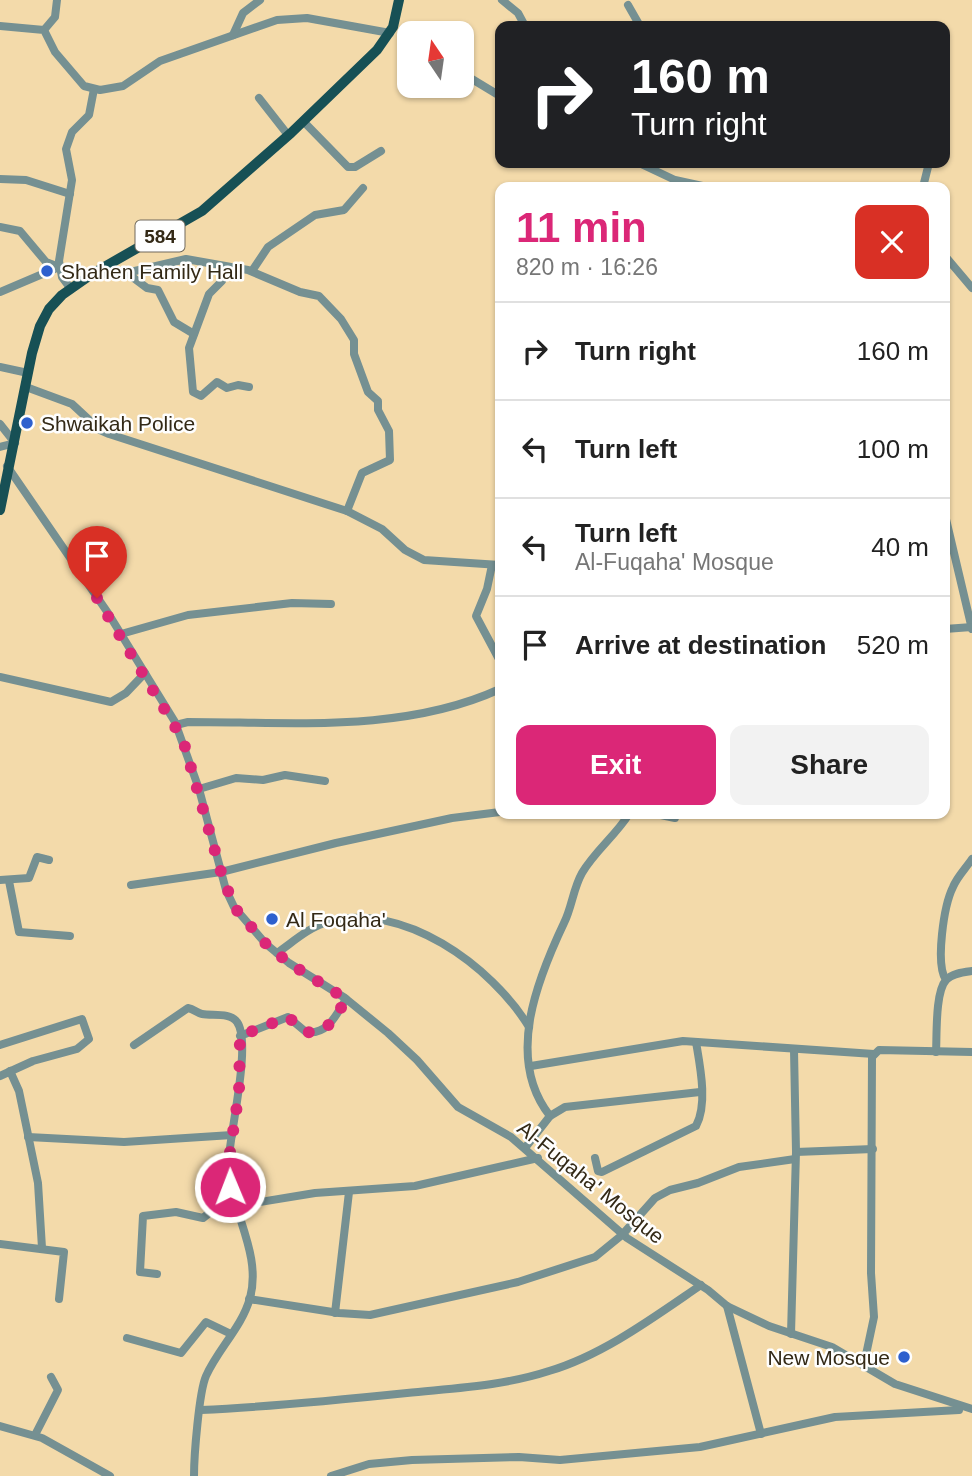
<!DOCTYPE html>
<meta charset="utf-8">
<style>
:root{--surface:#fff;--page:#f2f2f2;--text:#222;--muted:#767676;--line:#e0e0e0;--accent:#db2777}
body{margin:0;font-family:Arial,sans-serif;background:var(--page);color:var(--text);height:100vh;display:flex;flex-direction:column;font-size:26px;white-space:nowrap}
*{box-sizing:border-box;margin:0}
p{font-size:23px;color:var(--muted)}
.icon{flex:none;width:38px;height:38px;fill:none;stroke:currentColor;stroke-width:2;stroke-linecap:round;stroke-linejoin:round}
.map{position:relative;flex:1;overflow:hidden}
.drawer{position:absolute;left:495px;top:182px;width:455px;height:637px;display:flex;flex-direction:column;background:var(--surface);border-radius:14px;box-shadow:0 2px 5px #0004}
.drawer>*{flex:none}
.top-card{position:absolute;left:495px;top:21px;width:455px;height:147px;border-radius:14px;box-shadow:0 2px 5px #0004;background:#202124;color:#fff;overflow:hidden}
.needle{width:46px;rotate:347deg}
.tools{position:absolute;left:397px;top:21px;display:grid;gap:14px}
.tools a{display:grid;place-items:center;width:77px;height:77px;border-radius:14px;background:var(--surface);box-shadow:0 2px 5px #0004;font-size:35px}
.pin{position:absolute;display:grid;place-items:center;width:60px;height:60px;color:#fff;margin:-72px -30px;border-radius:50% 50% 50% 0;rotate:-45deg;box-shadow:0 0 7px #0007}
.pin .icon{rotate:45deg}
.me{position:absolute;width:77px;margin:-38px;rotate:359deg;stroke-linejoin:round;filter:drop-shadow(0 0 5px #0008)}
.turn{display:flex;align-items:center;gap:24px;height:147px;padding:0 21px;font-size:32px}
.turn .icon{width:91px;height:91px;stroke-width:2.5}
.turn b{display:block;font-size:49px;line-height:60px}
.round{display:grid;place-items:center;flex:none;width:74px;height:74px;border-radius:14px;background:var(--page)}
.head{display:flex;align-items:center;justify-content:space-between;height:119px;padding:0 21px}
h1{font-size:42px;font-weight:600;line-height:52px;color:var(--accent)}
.primary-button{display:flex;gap:14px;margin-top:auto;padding:14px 21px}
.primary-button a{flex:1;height:80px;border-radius:14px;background:var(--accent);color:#fff;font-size:28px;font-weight:600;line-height:80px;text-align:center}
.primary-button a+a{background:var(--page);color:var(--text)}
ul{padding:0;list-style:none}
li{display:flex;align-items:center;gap:21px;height:98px;padding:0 21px;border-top:2px solid var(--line)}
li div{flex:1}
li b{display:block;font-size:26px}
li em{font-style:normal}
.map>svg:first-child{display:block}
</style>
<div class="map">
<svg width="972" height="1476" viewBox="0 0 972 1476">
<rect width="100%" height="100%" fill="#f3daaa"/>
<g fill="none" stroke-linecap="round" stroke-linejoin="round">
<!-- minor -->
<g stroke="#759092" stroke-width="8">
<polyline points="502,0 518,13 525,26"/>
<polyline points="628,5 640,26"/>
<polyline points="442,25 443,33"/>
<polyline points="0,26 44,30 55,52 84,86 100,90 123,86 160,61 277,20 307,18 390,33"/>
<polyline points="44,30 55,17 57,0"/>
<polyline points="233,35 243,13 260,0"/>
<polyline points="462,73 500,96"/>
<polyline points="259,98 288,135"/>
<polyline points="303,121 348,167 355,167 381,151"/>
<polyline points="639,163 675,180 707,187"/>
<polyline points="0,179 26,180 70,194"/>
<polyline points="923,187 929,163"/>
<polyline points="0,227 20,231 46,262 59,267"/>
<polyline points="945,256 972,288"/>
<polyline points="221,266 222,281 209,294 189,348 193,392 201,396 217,382 227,388 238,385 249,387"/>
<polyline points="252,271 268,247 315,215 344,210 363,188"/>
<polyline points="127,273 147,288 158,290 174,322 194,334"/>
<polyline points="92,274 122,274 186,259 248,270 300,292 319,296 341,319 354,340 354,354 368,392 378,401 378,410 389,431 390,460 362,473 347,511"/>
<polyline points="71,289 62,277 59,261 72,180 66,149 72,132 89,115 94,89"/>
<polyline points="0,292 59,267"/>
<polyline points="0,367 28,373"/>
<polyline points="26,387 72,404 100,430 109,434 347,511 382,529 405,550 424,560 500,565"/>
<polyline points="0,424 15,443 0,447"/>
<polyline points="7,466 108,613 175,722 199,789 226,890 234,907 266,944 289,963 345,998 388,1033 417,1060 458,1107 511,1137 627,1238 708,1290 727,1306 769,1326 832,1347 895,1384 972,1409"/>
<polyline points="945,515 972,629"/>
<polyline points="492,565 487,589 476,616 500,661"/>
<polyline points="945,629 972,627"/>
<polyline points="121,634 188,615 292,603 331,604"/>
<polyline points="0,677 111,702 126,693 145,673"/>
<path d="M176 725 188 722C291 722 404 733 500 689"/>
<polyline points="199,789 236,778 263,780 285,775 325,781"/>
<polyline points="656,814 675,818"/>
<polyline points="0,880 29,878 37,857 49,860"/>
<polyline points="9,881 19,932 70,936"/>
<polyline points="131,885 221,872 336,843 452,818 500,812"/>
<path d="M277 953C293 942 308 928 327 922 402 900 492 966 529 1027"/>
<path d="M946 980C935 964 944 905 953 887 957 877 966 868 972 859"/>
<path d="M240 1036 288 1017 306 1032C328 1035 336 1015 346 999"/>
<polyline points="0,1045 82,1019 89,1039 77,1049 33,1061 0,1076"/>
<path d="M134 1045 188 1008C194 1009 197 1013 202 1014 213 1016 230 1012 237 1022 252 1042 230 1132 229 1158 226 1206 263 1250 250 1298 242 1327 218 1349 206 1376 199 1392 194 1456 194 1476"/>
<path d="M936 1052C937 1036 935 992 946 980 952 973 964 972 972 971"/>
<polyline points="531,1066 683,1041 874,1054"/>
<polyline points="10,1071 19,1091 38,1183 42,1248"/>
<path d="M550 1116C505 1059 537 980 564 923 572 907 573 889 582 873 595 851 616 835 629 814"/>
<polyline points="28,1137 124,1142 232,1135"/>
<polyline points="525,1148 550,1116 565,1107 700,1092"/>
<polyline points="796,1152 873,1149"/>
<path d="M595 1158 598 1171 602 1172 696 1126C708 1104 700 1066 696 1042"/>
<polyline points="236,1206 315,1193 415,1186 538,1158"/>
<polyline points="0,1244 64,1252 59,1299"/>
<polyline points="157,1274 140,1272 143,1216 176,1212 203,1218 232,1195"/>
<polyline points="249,1299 339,1313 370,1315 518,1282 595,1257 622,1235 655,1198 670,1190 698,1183 739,1167 795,1159"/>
<polyline points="727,1306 761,1434"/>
<polyline points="335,1313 349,1192"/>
<polyline points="791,1334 796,1152 794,1050"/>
<polyline points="127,1338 181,1353 206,1322 231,1334"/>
<polyline points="864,1364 874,1317 871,1273 872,1057 879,1050 972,1052"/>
<path d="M201 1410C270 1407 339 1400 407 1393 455 1388 503 1386 549 1371 603 1355 654 1317 701 1285"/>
<polyline points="0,1426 42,1438 110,1476"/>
<polyline points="35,1435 58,1390 51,1377"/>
<polyline points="331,1476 369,1464 412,1460 519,1457 560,1460 700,1447 835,1417 959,1410"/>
</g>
<!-- major -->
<polyline stroke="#175055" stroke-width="10" points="0,510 32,353 40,326 49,309 62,295 92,274 202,211 291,133 377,50 393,27 399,0"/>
</g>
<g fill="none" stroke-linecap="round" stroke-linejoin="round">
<!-- route -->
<path stroke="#db2777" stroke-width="12" stroke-dasharray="0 21.6" d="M97 598 183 740 221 872 234 907 266 944 289 963 346 999C336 1016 328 1035 306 1032L288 1017 240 1036 239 1092 229 1159 230 1187"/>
</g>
<!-- markers -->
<g fill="#2d60ce" stroke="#fefefe" stroke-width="2.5">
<circle cx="47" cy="271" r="7"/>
<circle cx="27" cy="423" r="7"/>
<circle cx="272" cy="919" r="7"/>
<circle cx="904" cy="1357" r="7"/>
</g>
<g text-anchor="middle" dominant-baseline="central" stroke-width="5" stroke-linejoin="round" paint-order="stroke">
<!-- shield labels -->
<rect fill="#fefefe" stroke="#70695c" stroke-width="2" x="135.5" y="220.5" width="49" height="31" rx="5"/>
<g font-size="19" font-weight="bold" fill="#332916">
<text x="160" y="236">584</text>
</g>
<!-- poi labels -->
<g font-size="21" fill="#332916" stroke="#fefefe" text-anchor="start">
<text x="61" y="271">Shahen Family Hall</text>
<text x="41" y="423">Shwaikah Police</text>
<text x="286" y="919">Al Foqaha'</text>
<text x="890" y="1357" text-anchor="end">New Mosque</text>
</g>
<!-- street labels -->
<g font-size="21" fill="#332916" stroke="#fefefe">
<text transform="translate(591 1182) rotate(39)">Al-Fuqaha' Mosque</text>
</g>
</g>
</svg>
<div class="tools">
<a><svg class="needle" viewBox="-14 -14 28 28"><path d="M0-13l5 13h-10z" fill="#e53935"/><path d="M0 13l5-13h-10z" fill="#767676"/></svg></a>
</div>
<div class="pin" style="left:97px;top:598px;background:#d93025"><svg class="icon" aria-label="arrive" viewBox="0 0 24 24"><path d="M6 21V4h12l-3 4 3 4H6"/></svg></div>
<svg class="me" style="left:230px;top:1187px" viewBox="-20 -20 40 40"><circle r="17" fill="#db2777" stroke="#fff" stroke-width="3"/><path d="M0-11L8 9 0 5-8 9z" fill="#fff"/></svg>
<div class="top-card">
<div class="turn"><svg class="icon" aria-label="right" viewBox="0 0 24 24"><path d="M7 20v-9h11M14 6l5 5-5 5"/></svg><div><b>160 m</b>Turn right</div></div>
</div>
<section class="drawer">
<div class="head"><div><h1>11 min</h1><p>820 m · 16:26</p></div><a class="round" style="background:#d93025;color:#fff"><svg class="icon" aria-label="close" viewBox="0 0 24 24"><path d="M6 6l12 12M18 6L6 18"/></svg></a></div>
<ul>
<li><svg class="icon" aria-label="right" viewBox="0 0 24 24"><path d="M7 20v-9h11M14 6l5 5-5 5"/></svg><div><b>Turn right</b></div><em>160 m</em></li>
<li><svg class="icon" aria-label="left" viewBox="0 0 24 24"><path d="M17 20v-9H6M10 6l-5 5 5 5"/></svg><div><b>Turn left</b></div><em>100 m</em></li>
<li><svg class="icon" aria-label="left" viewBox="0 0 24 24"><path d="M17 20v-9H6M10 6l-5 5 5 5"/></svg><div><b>Turn left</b><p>Al-Fuqaha' Mosque</p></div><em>40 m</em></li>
<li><svg class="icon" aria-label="arrive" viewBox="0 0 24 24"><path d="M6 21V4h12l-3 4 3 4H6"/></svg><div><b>Arrive at destination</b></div><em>520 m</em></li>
</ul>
<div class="primary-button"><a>Exit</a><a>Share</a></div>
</section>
</div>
